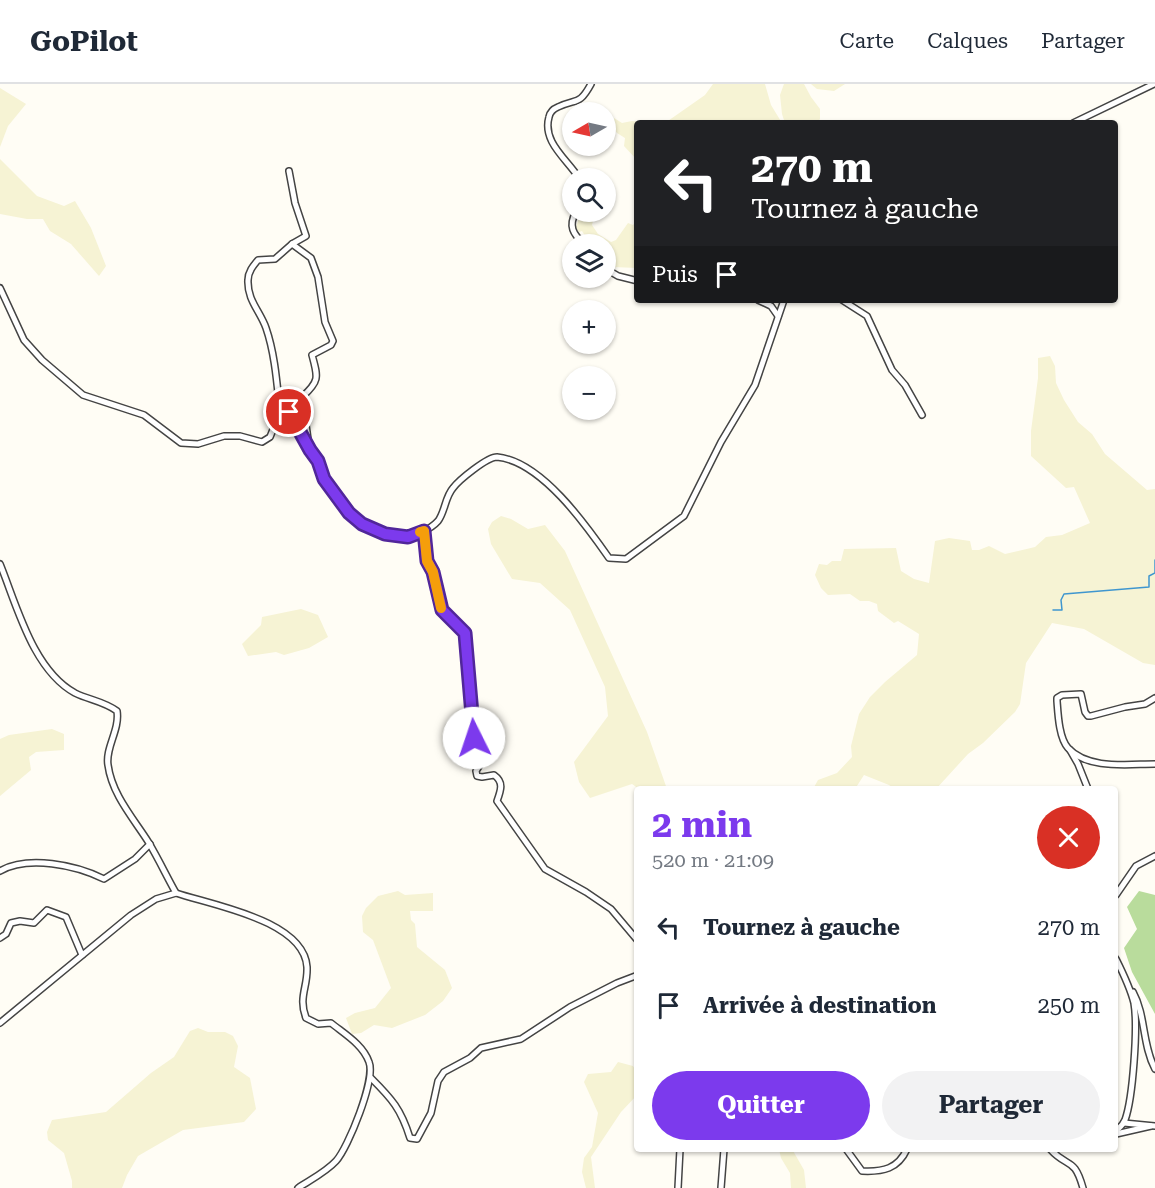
<!DOCTYPE html>
<html lang="fr">
<meta charset="utf-8">
<style>
:root{--surface:#fff;--page:#f2f2f3;--text:#1f2937;--muted:#747a83;--line:#e0e1e3;--accent:#7c3aed}
body{margin:0;font-family:"Roboto Serif",serif;background:var(--page);color:var(--text);height:100vh;display:flex;flex-direction:column;font-size:22px;white-space:nowrap}
*{box-sizing:border-box;margin:0}
p{font-size:20px;color:var(--muted)}
.icon{flex:none;width:33px;height:33px;fill:none;stroke:currentColor;stroke-width:2;stroke-linecap:round;stroke-linejoin:round}
.map{position:relative;flex:1;overflow:hidden}
.sheet{position:absolute;left:634px;top:702px;width:484px;height:366px;display:flex;flex-direction:column;background:var(--surface);border-radius:6px;box-shadow:0 2px 4px #0004}
.sheet>*{flex:none}
.hud{position:absolute;left:634px;top:36px;width:484px;height:183px;border-radius:6px;box-shadow:0 2px 4px #0004;background:#202124;color:#fff;overflow:hidden}
.needle{width:39px;rotate:261deg}
.tools{position:absolute;left:562px;top:18px;display:grid;gap:12px}
.tools a{display:grid;place-items:center;width:54px;height:54px;border-radius:50%;background:var(--surface);box-shadow:0 2px 4px #0004;font-size:30px}
.pin{position:absolute;display:grid;place-items:center;width:51px;height:51px;color:#fff;margin:-26px;border:3px solid #fff;border-radius:50%;box-shadow:0 2px 6px #0007}
.me{position:absolute;width:66px;margin:-33px;rotate:356deg;stroke-linejoin:round;filter:drop-shadow(0 0 4px #0008)}
.turn{display:flex;align-items:center;gap:21px;height:126px;padding:0 18px;font-size:27px}
.turn .icon{width:78px;height:78px;stroke-width:2.5}
.turn b{display:block;font-size:42px;line-height:51px}
.then{display:flex;align-items:center;height:57px;padding:0 18px;background:#0003;gap:12px;font-size:22px}
.round{display:grid;place-items:center;flex:none;width:63px;height:63px;border-radius:32px;background:var(--page)}
.summary{display:flex;align-items:center;justify-content:space-between;height:102px;padding:0 18px}
h1{font-size:36px;font-weight:700;line-height:45px;color:var(--accent)}
.action{display:flex;gap:12px;margin-top:auto;padding:12px 18px}
.action a{flex:1;height:69px;border-radius:36px;background:var(--accent);color:#fff;font-size:24px;font-weight:700;line-height:69px;text-align:center}
.action a+a{background:var(--page);color:var(--text)}
ul{padding:0;list-style:none}
li{display:flex;align-items:center;gap:18px;height:78px;padding:0 18px}
li div{flex:1}
li b{display:block;font-size:22px}
li em{font-style:normal}
header{display:flex;align-items:center;gap:36px;box-sizing:border-box;height:84px;padding:0 30px;background:var(--surface);border-bottom:2px solid var(--line)}
header strong{font-size:28px}
nav{display:flex;gap:33px;margin-inline-start:auto;font-size:21px}
.map>svg:first-child{display:block}
</style>
<header>
<strong>GoPilot</strong>
<nav><a>Carte</a><a>Calques</a><a>Partager</a></nav>
</header>
<div class="map">
<svg width="1155" height="1104" viewBox="0 0 1155 1104">
<rect width="100%" height="100%" fill="#fffdf5"/>
<!-- farmland -->
<g fill="#f6f3d4">
<polygon points="713,0 765,0 771,21 782,39 665,39 705,11"/>
<polygon points="784,0 804,0 811,13 820,25 820,35 817,39 785,39 782,30 780,11"/>
<polygon points="811,0 845,0 834,7 817,5"/>
<polygon points="0,4 26,20 8,42 0,63"/>
<polygon points="614,34 622,39 632,37 641,38 638,39 637,76 624,62 625,54 617,49 610,39"/>
<polygon points="0,75 37,112 64,122 75,117 91,144 106,182 99,192 71,160 50,147 43,135 27,135 0,130"/>
<polygon points="591,133 593,137 592,141 598,150 611,158 616,156 628,139 633,141 637,137 637,184 613,183 606,174 606,160 590,160 582,147 579,148 576,143 579,134"/>
<polygon points="1050,272 1055,282 1056,299 1064,316 1078,338 1092,350 1105,370 1147,406 1155,405 1155,581 1143,579 1084,545 1052,539 1026,579 1020,620 1015,628 983,659 968,670 936,705 895,705 889,701 864,691 855,705 813,705 818,696 837,689 852,673 851,662 859,630 870,613 885,598 917,571 919,550 898,537 894,539 878,527 877,520 869,517 860,517 850,510 828,511 821,504 815,491 819,480 827,481 832,477 841,477 844,465 896,464 901,487 914,495 929,499 935,457 949,454 970,457 972,466 979,466 989,462 1005,470 1035,463 1046,453 1062,451 1090,439 1074,403 1066,404 1031,372 1031,347 1038,294 1038,274"/>
<polygon points="501,432 511,435 528,445 545,441 565,467 647,648 667,705 639,705 632,700 590,714 579,698 574,678 608,632 605,603 570,526 540,499 512,495 491,460 488,445 492,438"/>
<polygon points="301,525 318,531 328,553 309,564 284,571 276,568 248,572 242,560 261,541 262,533"/>
<polygon points="52,645 64,650 64,666 36,668 29,673 31,686 0,712 0,655 9,651"/>
<polygon points="398,807 405,811 433,809 433,827 410,827 411,836 415,840 417,863 445,886 452,904 443,917 425,931 392,944 374,941 361,949 352,950 346,934 355,929 375,924 391,904 373,856 363,848 362,832 366,824 378,812"/>
<polygon points="198,944 208,948 225,948 233,952 238,962 234,983 250,994 256,1025 244,1038 183,1046 138,1072 127,1091 122,1104 72,1104 72,1097 64,1069 48,1056 47,1048 52,1036 106,1028 151,989 174,973 190,947"/>
<polygon points="618,978 633,982 637,989 637,1011 621,1028 591,1073 595,1104 586,1104 582,1088 584,1074 592,1063 598,1029 584,998 588,990 611,988"/>
<polygon points="779,1065 792,1065 804,1086 806,1104 791,1104 790,1089 781,1074"/>
</g>
<!-- forest -->
<polygon fill="#b9dc9c" points="1139,807 1155,811 1155,930 1132,888 1124,864 1137,845 1127,823"/>
<g fill="none" stroke-linecap="round" stroke-linejoin="round">
<!-- stream -->
<polyline stroke="#3f96cf" stroke-width="1.5" points="1053,526 1062,526 1061,516 1064,510 1149,503 1149,492 1155,489 1155,476"/>
<defs>
<g id="minor">
<polyline points="1073,39 1154,0"/>
<path d="M579 94C567 75 542 58 549 33 550 28 553 25 558 23 577 14 579 22 591 0"/>
<path d="M576 128C568 142 573 150 584 160"/>
<path d="M292 160 311 174 318 193 325 238 333 257 331 261 312 271C318 293 320 297 302 313L309 362"/>
<polyline points="606,185 618,192 638,197"/>
<path d="M0 204 24 256 42 276 83 311 144 331 181 359 198 360 224 352H240L262 358 270 353 280 328H289C298 344 307 360 317 375 321 381 322 389 325 396 341 425 367 451 402 453 413 453 430 446 438 437 445 428 445 413 453 404 459 396 487 373 497 373 541 377 586 441 609 474L626 475 684 432 721 358 755 301 784 216"/>
<polyline points="758,216 771,222 778,232"/>
<polyline points="842,216 867,232 892,286 905,301 922,331"/>
<path d="M280 328C277 300 275 270 266 244 260 227 247 216 248 196 248 188 253 182 258 176L275 175 292 160 306 152 295 119 289 87"/>
<path d="M424 447 427 477 433 487 442 526 464 549 474 654 485 673 476 687 477 692 482 693 494 691C504 698 501 706 497 717L545 785 586 808 611 825 638 857"/>
<path d="M0 480C17 522 33 586 75 609 89 616 103 617 117 627 120 646 105 664 108 681 112 711 134 735 149 759 159 776 167 793 176 809 211 821 304 836 307 883 308 903 298 913 306 934L318 940 331 939C346 951 363 961 369 978 376 995 348 1064 336 1077 326 1088 310 1096 298 1104"/>
<path d="M1155 614 1145 620 1125 623 1091 632H1088L1085 628 1081 610 1062 611 1057 614V617C1058 630 1059 654 1068 664 1088 686 1128 680 1155 680"/>
<polyline points="1070,666 1078,680 1088,705"/>
<path d="M0 787C28 771 76 781 104 795L135 775 150 760"/>
<polyline points="1116,811 1136,782 1155,772"/>
<polyline points="0,854 6,850 11,839 20,837 34,839 47,826 66,833 82,871"/>
<path d="M1116 875C1123 889 1130 903 1134 919 1138 942 1133 1014 1125 1036 1123 1041 1120 1043 1116 1047"/>
<path d="M1133 908C1146 932 1142 960 1155 985"/>
<polyline points="0,939 131,831 156,815 176,809"/>
<path d="M371 994C392 1015 401 1025 410 1054L417 1055 431 1029 438 997 444 988 470 974 481 964 521 955 570 923 617 899 638 891"/>
<polyline points="1124,1039 1155,1042"/>
<polyline points="1116,1050 1151,1042"/>
<path d="M846 1065 862 1087C883 1088 898 1085 907 1065"/>
<path d="M1050 1065C1068 1085 1074 1072 1083 1104"/>
<polyline points="678,1104 680,1065"/>
<polyline points="721,1104 724,1065"/>
</g>
</defs>
<!-- minor casing -->
<use href="#minor" stroke="#444" stroke-width="8"/>
<!-- minor -->
<use href="#minor" stroke="#fff" stroke-width="5"/>
</g>
<g fill="none" stroke-linecap="round" stroke-linejoin="round">
<defs>
<polyline id="route" points="289,328 310,366 318,377 324,395 349,429 362,440 385,450 408,453 424,447 427,477 433,488 442,526 465,549 474,654"/>
</defs>
<!-- route casing -->
<use href="#route" stroke="#51269a" stroke-width="15"/>
<!-- route -->
<use href="#route" stroke="#7c3aed" stroke-width="10"/>
<!-- slow -->
<polyline stroke="#f59e0b" stroke-width="10" points="420,448 424,447 427,477 433,488 441,524"/>
</g>
</svg>
<div class="tools">
<a><svg class="needle" viewBox="-14 -14 28 28"><path d="M0-13l5 13h-10z" fill="#e53935"/><path d="M0 13l5-13h-10z" fill="#747a83"/></svg></a>
<a><svg class="icon" aria-label="search" viewBox="0 0 24 24"><circle cx="10" cy="10" r="6"/><path d="M15 15l6 6"/></svg></a>
<a><svg class="icon" aria-label="layers" viewBox="0 0 24 24"><path d="M12 4l9 5-9 5-9-5zM3 14l9 5 9-5"/></svg></a>
<a>+</a>
<a>−</a>
</div>
<div class="pin" style="left:289px;top:328px;background:#d93025"><svg class="icon" aria-label="arrive" viewBox="0 0 24 24"><path d="M6 21V4h12l-3 4 3 4H6"/></svg></div>
<svg class="me" style="left:474px;top:654px" viewBox="-20 -20 40 40"><circle r="19" fill="#fff"/><path d="M0-13L10 11 0 6-10 11z" fill="#7c3aed"/></svg>
<div class="hud">
<div class="turn"><svg class="icon" aria-label="left" viewBox="0 0 24 24"><path d="M17 20v-9H6M10 6l-5 5 5 5"/></svg><div><b>270 m</b>Tournez à gauche</div></div>
<div class="then">Puis<svg class="icon" aria-label="arrive" viewBox="0 0 24 24"><path d="M6 21V4h12l-3 4 3 4H6"/></svg></div>
</div>
<section class="sheet">
<div class="summary"><div><h1>2 min</h1><p>520 m · 21:09</p></div><a class="round" style="background:#d93025;color:#fff"><svg class="icon" aria-label="close" viewBox="0 0 24 24"><path d="M6 6l12 12M18 6L6 18"/></svg></a></div>
<ul>
<li><svg class="icon" aria-label="left" viewBox="0 0 24 24"><path d="M17 20v-9H6M10 6l-5 5 5 5"/></svg><div><b>Tournez à gauche</b></div><em>270 m</em></li>
<li><svg class="icon" aria-label="arrive" viewBox="0 0 24 24"><path d="M6 21V4h12l-3 4 3 4H6"/></svg><div><b>Arrivée à destination</b></div><em>250 m</em></li>
</ul>
<div class="action"><a>Quitter</a><a>Partager</a></div>
</section>
</div>
